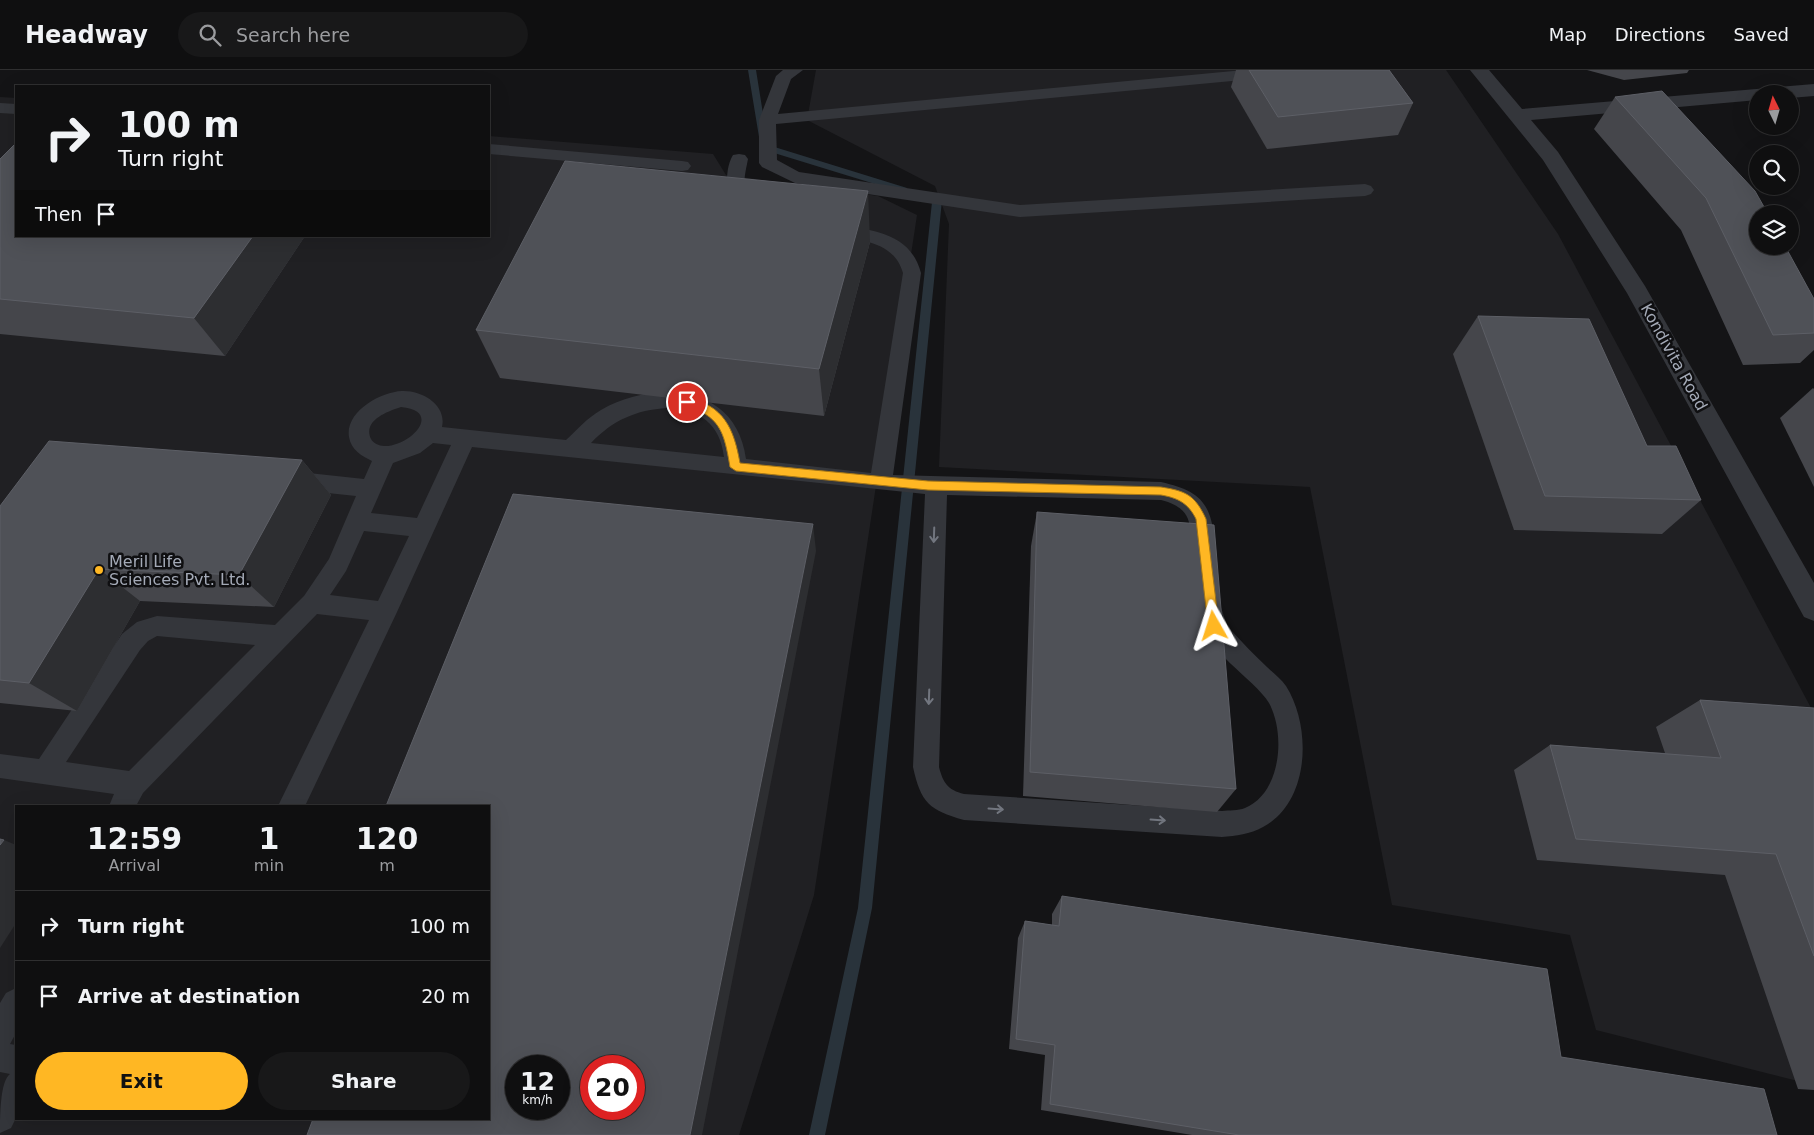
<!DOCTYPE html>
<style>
:root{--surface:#0f0f10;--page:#181819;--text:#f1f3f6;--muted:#9b9c9f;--line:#2f2f30;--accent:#ffb723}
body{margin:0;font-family:"DejaVu Sans",sans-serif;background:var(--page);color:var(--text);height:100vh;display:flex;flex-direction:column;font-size:19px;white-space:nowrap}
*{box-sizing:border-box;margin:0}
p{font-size:16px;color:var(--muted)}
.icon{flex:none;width:28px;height:28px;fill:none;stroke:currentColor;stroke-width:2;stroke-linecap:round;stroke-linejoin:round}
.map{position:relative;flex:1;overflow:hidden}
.sheet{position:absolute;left:15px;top:735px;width:475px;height:315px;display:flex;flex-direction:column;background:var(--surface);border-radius:0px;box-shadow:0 5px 20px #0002,0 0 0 1px var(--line)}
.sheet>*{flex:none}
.banner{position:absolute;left:15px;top:15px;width:475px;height:152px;border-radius:0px;box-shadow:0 5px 20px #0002,0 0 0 1px var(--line);background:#0f0f10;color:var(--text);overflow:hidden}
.needle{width:32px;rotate:355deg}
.fabs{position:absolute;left:1749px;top:15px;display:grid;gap:10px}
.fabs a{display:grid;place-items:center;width:50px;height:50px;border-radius:50%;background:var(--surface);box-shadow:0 5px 20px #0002,0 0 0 1px var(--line);font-size:25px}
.speed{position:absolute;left:505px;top:985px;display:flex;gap:10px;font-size:25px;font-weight:700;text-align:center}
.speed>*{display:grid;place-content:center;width:65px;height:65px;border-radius:50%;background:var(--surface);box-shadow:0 5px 20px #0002,0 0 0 1px var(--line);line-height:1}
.speed small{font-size:12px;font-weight:400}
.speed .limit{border:8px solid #d22;background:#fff;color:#111}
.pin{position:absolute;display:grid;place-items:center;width:42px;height:42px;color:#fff;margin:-21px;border:2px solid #fff;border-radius:50%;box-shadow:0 1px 5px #0007}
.me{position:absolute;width:55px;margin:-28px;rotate:354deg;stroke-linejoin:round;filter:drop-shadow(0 0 4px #0008)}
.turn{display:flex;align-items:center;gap:18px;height:105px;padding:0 20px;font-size:22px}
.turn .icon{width:65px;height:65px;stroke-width:2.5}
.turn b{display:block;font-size:35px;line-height:42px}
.then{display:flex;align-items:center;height:48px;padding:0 20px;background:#0003;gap:10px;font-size:19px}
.eta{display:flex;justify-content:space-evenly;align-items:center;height:85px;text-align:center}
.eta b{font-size:30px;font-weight:600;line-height:35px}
.cta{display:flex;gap:10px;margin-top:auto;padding:10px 20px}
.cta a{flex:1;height:58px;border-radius:30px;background:var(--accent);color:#111;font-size:20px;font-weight:600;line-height:58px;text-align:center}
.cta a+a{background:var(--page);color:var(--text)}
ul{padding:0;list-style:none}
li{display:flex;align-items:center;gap:15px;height:70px;padding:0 20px;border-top:1px solid var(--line)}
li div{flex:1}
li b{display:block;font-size:19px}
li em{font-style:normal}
header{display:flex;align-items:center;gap:30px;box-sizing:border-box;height:70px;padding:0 25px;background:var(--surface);border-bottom:1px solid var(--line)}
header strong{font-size:24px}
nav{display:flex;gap:28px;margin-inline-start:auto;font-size:18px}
.search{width:350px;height:45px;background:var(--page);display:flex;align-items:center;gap:12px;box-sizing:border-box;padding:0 18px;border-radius:28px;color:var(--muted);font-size:19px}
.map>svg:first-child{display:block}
</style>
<header>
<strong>Headway</strong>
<div class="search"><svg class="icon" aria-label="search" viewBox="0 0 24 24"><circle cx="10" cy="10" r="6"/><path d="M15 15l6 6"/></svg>Search here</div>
<nav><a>Map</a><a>Directions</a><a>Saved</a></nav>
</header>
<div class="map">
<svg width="1814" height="1065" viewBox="0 0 1814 1065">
<rect width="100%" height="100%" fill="#141416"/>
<!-- built -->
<g fill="#202023" fill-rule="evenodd">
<polygon points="816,0 1446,0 1558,164 1810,636 1814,647 1814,1015 1596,960 1570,865 1392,835 1310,417 939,397 949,154 935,116 807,50"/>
<path d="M0 27 16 28V166H489V66L713 84 726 105 878 126 917 145 814 825 739 1065H0ZM16 736H489V1049H16ZM516 996H559V1039H516ZM591 996H634V1039H591Z"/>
</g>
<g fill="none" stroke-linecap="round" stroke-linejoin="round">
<!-- stream -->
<g fill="#29333b" fill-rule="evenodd">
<polygon points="748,0 756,0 768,75 907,118 907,122 901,122 761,79"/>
<polygon points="926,124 940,128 942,130 872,838 825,1065 809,1065 858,838 932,132 923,129 921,127"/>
</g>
<!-- service -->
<g fill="#34363b" fill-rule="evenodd">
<polygon points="783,0 803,0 791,9 778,44 1244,0 1303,0 1301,3 1295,5 776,54 777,90 799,102 1020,135 1365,114 1371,116 1374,120 1371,124 1365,126 1020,147 795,113 762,97 759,93 759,50 776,6"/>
<polygon points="0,33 16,34 16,44 0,43"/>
<polygon points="489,74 682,91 688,92 691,96 688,100 682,101 489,84"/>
<path d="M739 84 745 85 748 89C743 114 742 115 755 136L752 140C725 148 722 102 733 85Z"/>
<path d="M837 154C873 161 910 162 921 203L893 405 1161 412C1195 420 1210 429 1214 466 1216 476 1218 484 1213 493L1205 496 1197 493C1183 464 1203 441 1161 430L947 425 939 697C943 713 948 720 964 724L1222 741C1229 740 1238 741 1245 738 1281 723 1286 664 1269 633 1253 606 1186 570 1204 534L1212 531 1220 534 1226 553 1230 559C1242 572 1254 585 1267 597 1273 603 1281 609 1286 616 1312 657 1310 732 1263 757 1250 764 1236 766 1222 767L964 750C929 740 921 733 913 697L925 424 472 377 397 542 305 736H278L369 550 317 544 143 723 136 736H109L114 724 0 708V684L39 689 122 564 137 552 157 546 275 555 304 526 329 489 356 426 290 419 282 416 279 410 282 404 290 401 364 409 372 391C362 386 351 380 349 367 345 342 380 322 402 321 422 320 447 335 442 357L566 370C577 360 587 348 601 340 656 309 736 314 746 389L871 403 903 203C893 169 859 172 831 164L828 160 831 156ZM401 337C444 341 410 377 384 376 379 376 373 373 371 369 362 350 389 341 401 337ZM667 338C700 339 720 354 724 387L591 373C613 350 636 340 667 338ZM433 373 451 375 417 448 371 443 393 393 420 383ZM364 461 409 466 378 531 330 525 346 501ZM157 566 255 575 129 701 66 692 140 580 148 571Z"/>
<path d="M16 918V963L10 974 16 975V1048L11 1058 0 1063C0 1047 0 1011 10 1004L0 1002V933L6 923Z"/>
</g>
<!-- tertiary -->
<polygon fill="#34363b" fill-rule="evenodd" points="1470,0 1489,0 1522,39 1814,14 1814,26 1790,28 1790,24 1758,24 1758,30 1531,50 1558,82 1645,216 1814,513 1814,551 1804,547 1627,223 1543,90"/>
</g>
<!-- wall -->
<g fill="#45464b">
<polygon points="1236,0 1389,0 1413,33 1398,65 1267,79 1231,17"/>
<polygon points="1587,0 1689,0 1687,3 1624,10"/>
<polygon points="1615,27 1814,229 1814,280 1800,293 1743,295 1681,160 1594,59"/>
<polygon points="0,89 16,166 305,166 225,286 0,264"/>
<polygon points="870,172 824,346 500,308 476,260"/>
<polygon points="1478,246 1647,376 1701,430 1662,464 1514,460 1453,284"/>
<polygon points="1813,318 1814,319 1814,417 1780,348"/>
<polygon points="302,390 331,425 274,537 140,531 77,641 0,633 0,436"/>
<polygon points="1037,442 1236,719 1217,742 1023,726 1031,476"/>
<polygon points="1700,630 1814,638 1814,1020 1798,1019 1725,805 1537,790 1514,700 1550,675 1665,683 1656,657"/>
<polygon points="1062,826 1561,987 1777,1065 1192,1065 1041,1040 1045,985 1009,979 1018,868 1025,851 1052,855 1052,844"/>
</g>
<!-- shaded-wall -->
<g fill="#2d2e31">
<polygon points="868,121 870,172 824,346 819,299"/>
<polygon points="253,166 305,166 225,286 194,248"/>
<polygon points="302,390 331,425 274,537 239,505"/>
<polygon points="813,454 816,481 702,1065 690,1065"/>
<polygon points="99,499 140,531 77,641 29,613"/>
<polygon points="4,770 16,775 16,853 0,878 0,775"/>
</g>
<!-- building -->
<g fill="#4f5157" stroke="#5d5f66" fill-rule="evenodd">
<polygon points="1249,0 1389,0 1413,33 1278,47"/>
<polygon points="1662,21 1755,121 1768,144 1758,144 1758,176 1785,176 1814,229 1814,263 1773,265 1706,128 1615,27"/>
<polygon points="15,74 16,74 16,166 253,166 194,248 0,229 0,89"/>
<polygon points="565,91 868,121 819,299 476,260"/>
<polygon points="1478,246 1589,249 1647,376 1676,376 1701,430 1545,426"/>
<polygon points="49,371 302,390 239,505 99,499 29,613 0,610 0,436"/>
<path d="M513 424 813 454 690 1065H307L313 1049H489V736H386ZM516 996H559V1039H516ZM591 996H634V1039H591Z"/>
<polygon points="1037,442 1214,455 1236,719 1030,702"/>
<polygon points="1700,630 1814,638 1814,886 1776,784 1576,769 1550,675 1721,688"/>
<polygon points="0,769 4,770 0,775"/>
<polygon points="1062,826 1547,899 1561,987 1764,1019 1777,1065 1239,1065 1050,1034 1055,975 1016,969 1025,851 1059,856"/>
</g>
<!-- one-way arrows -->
<defs><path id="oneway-shaft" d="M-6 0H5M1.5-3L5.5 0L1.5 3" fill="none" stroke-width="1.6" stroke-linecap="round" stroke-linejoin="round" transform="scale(1.25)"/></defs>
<g stroke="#72767f">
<use href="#oneway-shaft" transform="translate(934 465) rotate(92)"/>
<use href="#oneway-shaft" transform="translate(929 627) rotate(92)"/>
<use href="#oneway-shaft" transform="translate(996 739) rotate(4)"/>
<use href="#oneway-shaft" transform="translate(1158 750) rotate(4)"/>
</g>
<!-- route -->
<path fill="#ffb723" stroke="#a67717" d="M687 328C724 335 734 359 740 393L928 411 1161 417C1186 421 1195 425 1206 449L1219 556 1218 559H1210L1208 556 1196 449C1188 433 1178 428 1161 425L928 420 736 401 730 397C724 361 720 346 684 335L682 332Z"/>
<!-- markers -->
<circle fill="#ffb723" stroke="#0f0f11" stroke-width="2" cx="99" cy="500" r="5"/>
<g text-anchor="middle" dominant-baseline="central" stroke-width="5" stroke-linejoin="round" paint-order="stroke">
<!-- street labels -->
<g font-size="16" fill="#a4aab7" stroke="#0f0f11">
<text transform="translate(1674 287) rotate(61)">Kondivita Road</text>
</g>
<!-- poi labels -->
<g font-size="16" fill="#a4aab7" stroke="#0f0f11" text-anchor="start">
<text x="109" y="491">Meril Life<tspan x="109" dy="18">Sciences Pvt. Ltd.</tspan></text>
</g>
</g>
</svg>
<div class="fabs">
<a><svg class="needle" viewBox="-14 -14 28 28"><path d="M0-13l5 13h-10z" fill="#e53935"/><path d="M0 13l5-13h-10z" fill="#9b9c9f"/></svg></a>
<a><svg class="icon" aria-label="search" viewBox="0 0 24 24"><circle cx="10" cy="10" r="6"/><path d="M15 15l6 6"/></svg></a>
<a><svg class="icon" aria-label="layers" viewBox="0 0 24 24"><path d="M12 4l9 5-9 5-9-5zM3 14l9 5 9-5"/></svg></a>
</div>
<div class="speed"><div>12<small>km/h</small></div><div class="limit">20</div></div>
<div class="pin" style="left:687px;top:332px;background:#d93025"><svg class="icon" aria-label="arrive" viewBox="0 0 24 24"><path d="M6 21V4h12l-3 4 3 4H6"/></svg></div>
<svg class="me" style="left:1214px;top:556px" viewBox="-20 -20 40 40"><path d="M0-17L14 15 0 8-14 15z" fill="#ffb723" stroke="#fff" stroke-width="4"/></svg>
<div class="banner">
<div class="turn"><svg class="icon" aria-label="right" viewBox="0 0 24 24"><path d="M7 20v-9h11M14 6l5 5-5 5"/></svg><div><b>100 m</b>Turn right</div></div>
<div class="then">Then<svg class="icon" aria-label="arrive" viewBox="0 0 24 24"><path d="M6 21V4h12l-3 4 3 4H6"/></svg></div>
</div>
<section class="sheet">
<div class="eta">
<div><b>12:59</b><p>Arrival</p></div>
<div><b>1</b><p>min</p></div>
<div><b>120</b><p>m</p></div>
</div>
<ul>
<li><svg class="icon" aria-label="right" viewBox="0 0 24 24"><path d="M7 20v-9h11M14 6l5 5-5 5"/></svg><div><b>Turn right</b></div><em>100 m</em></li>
<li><svg class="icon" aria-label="arrive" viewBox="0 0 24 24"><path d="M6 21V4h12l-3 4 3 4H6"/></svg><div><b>Arrive at destination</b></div><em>20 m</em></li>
</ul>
<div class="cta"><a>Exit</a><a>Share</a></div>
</section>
</div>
